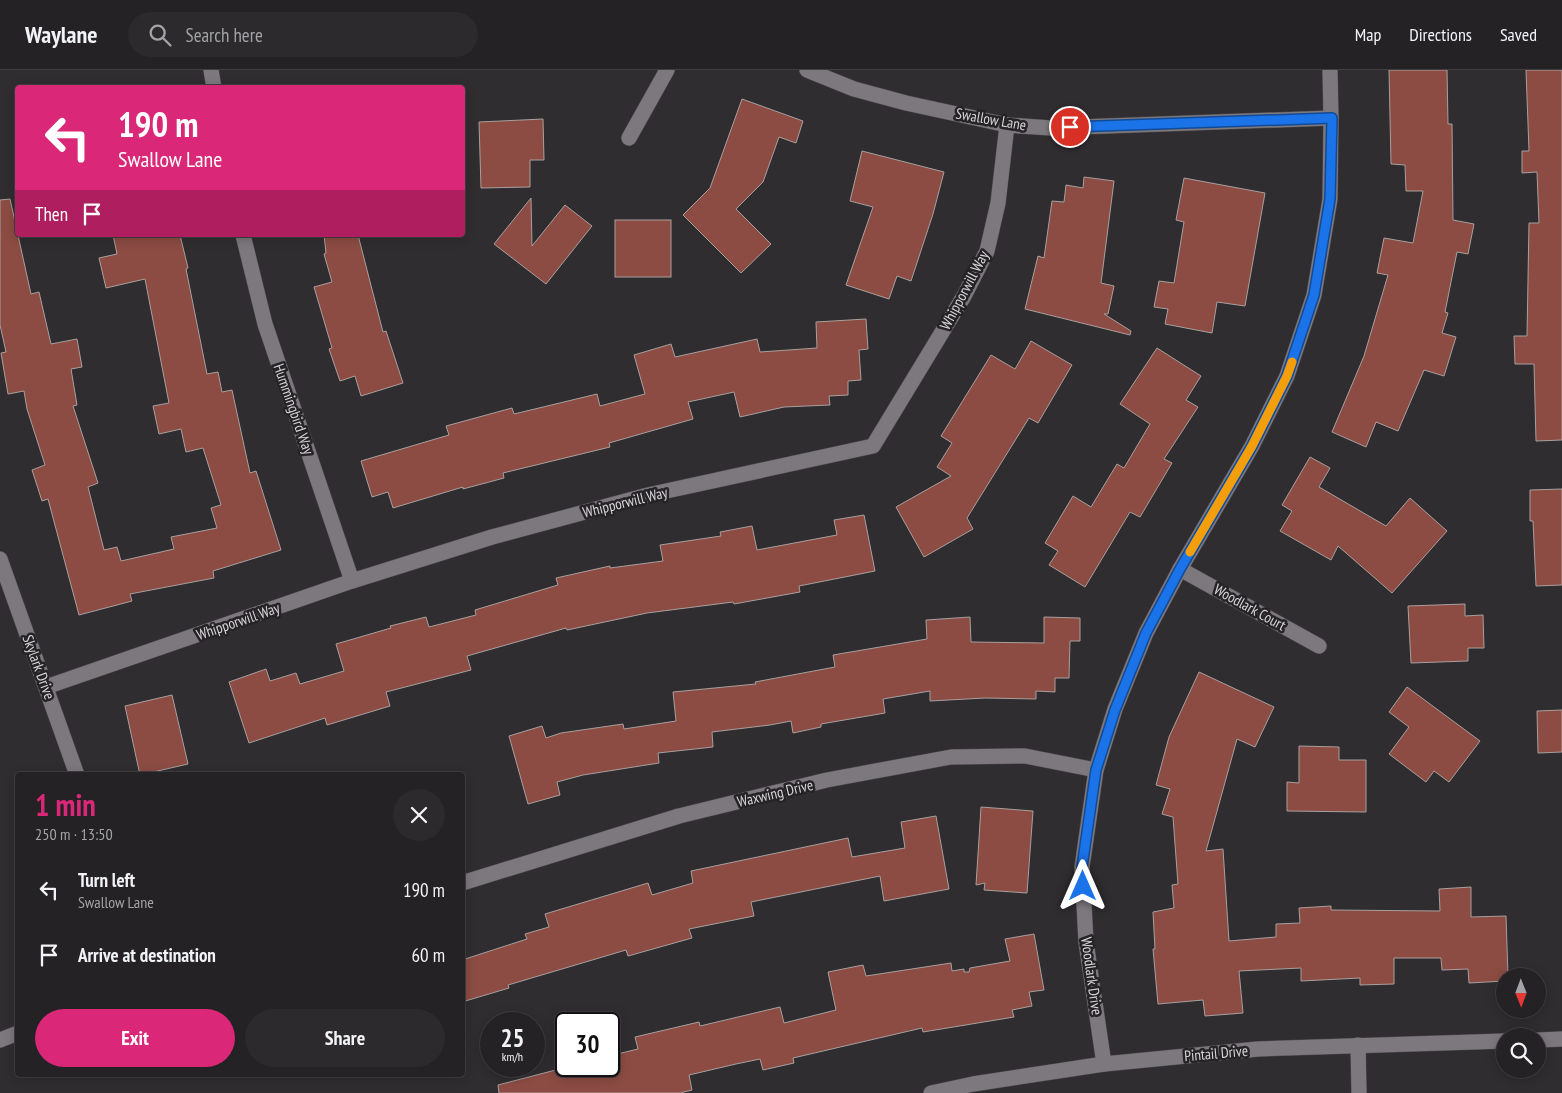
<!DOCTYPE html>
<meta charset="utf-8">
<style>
:root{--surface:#242225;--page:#2c2a2d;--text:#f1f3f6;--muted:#a3a4a7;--line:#413f42;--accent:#db2777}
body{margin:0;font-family:"PT Sans Narrow",sans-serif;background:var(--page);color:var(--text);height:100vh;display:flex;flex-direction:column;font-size:19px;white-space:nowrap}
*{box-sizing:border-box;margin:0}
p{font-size:16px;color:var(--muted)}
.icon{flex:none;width:28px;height:28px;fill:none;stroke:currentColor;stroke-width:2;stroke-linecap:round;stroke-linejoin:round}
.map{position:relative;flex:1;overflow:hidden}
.panel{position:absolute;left:15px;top:702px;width:450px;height:305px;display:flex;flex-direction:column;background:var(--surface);border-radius:5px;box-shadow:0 2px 12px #0003,0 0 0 1px var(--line)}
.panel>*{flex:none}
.hud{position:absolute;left:15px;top:15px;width:450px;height:152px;border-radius:5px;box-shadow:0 2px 12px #0003,0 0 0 1px var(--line);background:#db2777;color:#fff;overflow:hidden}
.needle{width:32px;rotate:179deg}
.tools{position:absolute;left:1496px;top:898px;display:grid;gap:10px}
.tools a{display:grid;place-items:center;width:50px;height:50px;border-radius:50%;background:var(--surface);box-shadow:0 2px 12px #0003,0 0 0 1px var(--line);font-size:25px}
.speed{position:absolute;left:480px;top:942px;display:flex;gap:10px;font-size:25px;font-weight:700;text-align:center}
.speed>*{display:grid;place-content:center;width:65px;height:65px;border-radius:50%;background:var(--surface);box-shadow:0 2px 12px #0003,0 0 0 1px var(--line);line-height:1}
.speed small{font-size:12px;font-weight:400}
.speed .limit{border:2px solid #111;border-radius:8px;background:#fff;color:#111}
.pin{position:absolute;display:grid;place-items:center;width:42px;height:42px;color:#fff;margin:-21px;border:2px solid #fff;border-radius:50%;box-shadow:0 1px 5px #0007}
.me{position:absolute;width:55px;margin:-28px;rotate:0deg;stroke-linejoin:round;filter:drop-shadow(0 0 4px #0008)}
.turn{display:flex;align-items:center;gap:18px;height:105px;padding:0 20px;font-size:22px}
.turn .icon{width:65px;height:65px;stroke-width:2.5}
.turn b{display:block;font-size:35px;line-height:42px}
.then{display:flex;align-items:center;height:48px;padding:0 20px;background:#0003;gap:10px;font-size:19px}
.round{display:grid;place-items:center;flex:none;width:52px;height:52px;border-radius:26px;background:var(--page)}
.head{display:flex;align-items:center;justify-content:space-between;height:85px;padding:0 20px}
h1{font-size:30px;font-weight:700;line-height:38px;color:var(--accent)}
.button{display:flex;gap:10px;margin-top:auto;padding:10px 20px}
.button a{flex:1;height:58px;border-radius:30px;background:var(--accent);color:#fff;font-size:20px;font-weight:700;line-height:58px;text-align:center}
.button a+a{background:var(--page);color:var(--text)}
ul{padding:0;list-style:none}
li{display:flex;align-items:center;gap:15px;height:65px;padding:0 20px}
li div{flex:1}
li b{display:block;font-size:19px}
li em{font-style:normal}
header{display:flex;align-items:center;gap:30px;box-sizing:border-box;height:70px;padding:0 25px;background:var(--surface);border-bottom:1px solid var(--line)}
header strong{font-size:24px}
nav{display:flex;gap:28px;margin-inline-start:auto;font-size:18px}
.search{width:350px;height:45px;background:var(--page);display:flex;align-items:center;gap:12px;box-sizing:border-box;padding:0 18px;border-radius:28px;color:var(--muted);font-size:19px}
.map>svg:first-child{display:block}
</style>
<header>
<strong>Waylane</strong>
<div class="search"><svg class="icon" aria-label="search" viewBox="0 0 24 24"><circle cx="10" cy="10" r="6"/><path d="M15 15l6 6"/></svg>Search here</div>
<nav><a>Map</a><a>Directions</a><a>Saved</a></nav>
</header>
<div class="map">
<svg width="1562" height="1023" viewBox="0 0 1562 1023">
<rect width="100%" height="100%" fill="#302d31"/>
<!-- building -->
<g fill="#8c4c44" stroke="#a8a09e">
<polygon points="1389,0 1447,0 1448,54 1452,54 1453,150 1474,154 1468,184 1457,182 1445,242 1448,243 1442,263 1456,267 1444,306 1424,300 1398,361 1376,352 1366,377 1332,362 1364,286 1388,205 1377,203 1384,168 1413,173 1423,121 1406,121 1405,95 1391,94"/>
<polygon points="1526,0 1562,0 1562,370 1536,371 1534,294 1515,294 1514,266 1527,266 1529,153 1539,153 1537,102 1522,103 1522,81 1529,81"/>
<polygon points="742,29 803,51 796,73 779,67 763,112 736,139 771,174 741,203 683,145 710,118"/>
<polygon points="543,49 544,90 530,90 530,117 481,118 479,52"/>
<polygon points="862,81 944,102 933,144 911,211 897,206 889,229 846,215 873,137 850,131"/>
<polygon points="1084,107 1114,111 1101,213 1114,216 1108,244 1104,244 1131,261 1130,265 1025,239 1038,186 1044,188 1052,131 1064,132 1066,115 1083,118"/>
<polygon points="1184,108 1265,123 1245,236 1217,232 1212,263 1165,254 1168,239 1154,237 1159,211 1174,213 1184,152 1176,150"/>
<polygon points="531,128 532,176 565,135 592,156 546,214 494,174"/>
<polygon points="10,129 31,224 39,222 51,274 77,269 82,297 71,299 77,335 73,336 98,413 88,417 104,480 117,477 121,491 174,479 171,467 217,458 211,438 221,435 203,378 186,382 181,359 159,364 153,336 169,333 145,209 106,218 99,188 117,184 113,165 180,165 188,198 186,199 207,304 218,302 222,322 232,320 250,403 256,401 281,480 213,501 214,508 130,524 132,531 79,545 48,429 42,431 32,400 45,395 27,339 24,321 8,324 1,283 6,282 0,255 0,130"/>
<rect x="615" y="150" width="56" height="57"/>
<polygon points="324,165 358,165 383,262 386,261 403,313 361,326 355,306 340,311 329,279 332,278 314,217 332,212 324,184 326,183"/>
<polygon points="866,249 868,279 859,280 861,310 848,311 848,325 829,326 830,335 784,337 740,347 734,322 688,332 693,349 609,373 610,377 503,403 504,408 463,419 463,417 393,438 388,422 372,427 361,391 449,365 446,356 512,338 514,344 597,324 600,336 645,324 634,285 671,274 675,287 757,269 760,282 817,278 816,252"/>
<polygon points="1031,271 1072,295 1038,353 1029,348 967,448 973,459 924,487 896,437 951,406 937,397 952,373 941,366 991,285 1015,299"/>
<polygon points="1157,278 1201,306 1186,330 1198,337 1164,389 1172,393 1140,447 1130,442 1085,517 1049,495 1058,481 1045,473 1073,426 1091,437 1117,394 1124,398 1150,354 1120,334"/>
<polygon points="1310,387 1330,398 1319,417 1386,456 1410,428 1447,461 1392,523 1338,476 1331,490 1280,461 1292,441 1282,435"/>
<polygon points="1562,419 1562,515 1536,516 1533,451 1530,451 1530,420"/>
<polygon points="864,445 875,501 799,516 800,522 734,534 733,532 647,543 567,560 566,558 467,586 471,600 386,622 390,636 327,655 325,648 249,673 229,612 266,599 270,611 296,603 300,614 344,601 336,574 391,558 390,556 426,547 429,557 476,545 475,540 558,515 556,508 610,496 610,498 663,491 660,475 721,466 720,462 752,456 757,480 837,465 834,450"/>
<polygon points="1465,534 1465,546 1483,545 1484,578 1468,578 1468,591 1411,593 1408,536"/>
<polygon points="970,547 971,572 1044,573 1044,547 1080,548 1080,571 1070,571 1069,608 1055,608 1055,622 1036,621 1036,629 985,628 930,631 930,621 883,629 885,643 821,654 821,657 793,663 791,651 770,655 712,662 713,677 658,683 659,693 583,705 557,712 560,725 528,734 509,666 542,656 546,668 561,663 623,654 624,659 676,651 673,622 756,614 755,612 835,597 833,585 927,569 926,550"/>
<polygon points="1199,602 1274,637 1255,677 1237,669 1206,781 1223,779 1229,871 1276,867 1276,854 1300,853 1299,838 1331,836 1331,840 1440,841 1439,819 1471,817 1471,847 1506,846 1508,906 1505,906 1505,911 1469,913 1468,899 1442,900 1441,888 1394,888 1394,914 1360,915 1360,908 1301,911 1301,898 1239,901 1243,943 1205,946 1203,930 1158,934 1153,879 1155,879 1153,842 1174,838 1172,815 1178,814 1173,747 1162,744 1170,719 1156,715 1169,667"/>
<polygon points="1407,617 1480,671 1449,712 1434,701 1426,712 1389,684 1409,657 1389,642"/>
<polygon points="172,625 188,694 140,705 125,636"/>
<polygon points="1562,640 1562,682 1538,683 1537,641"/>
<polygon points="1299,676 1339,677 1339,690 1366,690 1366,742 1287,741 1287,712 1299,713"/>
<polygon points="981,737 1033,741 1027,823 984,820 985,813 976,815"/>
<polygon points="936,746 949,819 884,831 880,806 751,832 754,846 689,859 692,868 628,886 626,880 508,915 509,918 462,932 462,890 527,869 525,864 549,857 545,844 648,813 652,825 693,813 691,801 848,768 852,787 905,778 901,752"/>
<polygon points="1034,864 1044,920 1029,922 1032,936 1012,940 1014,947 923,962 922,958 793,988 794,993 763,1000 760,989 736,994 689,1005 692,1020 680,1023 499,1023 498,1015 571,996 609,996 609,986 638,979 635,967 699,952 700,956 780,937 784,953 836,940 828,902 863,895 866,906 951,893 952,901 964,899 964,902 969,902 970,898 1010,891 1005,869"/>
</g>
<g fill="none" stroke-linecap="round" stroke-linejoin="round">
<defs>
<g id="minor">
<polyline points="211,0 214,18"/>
<polyline points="807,0 854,19 906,33 1007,55 1051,58 1331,48"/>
<polyline points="629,68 667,0"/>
<polyline points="243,165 265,254 352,511"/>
<polyline points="0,489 77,705"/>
<polyline points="1180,499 1319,576"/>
<polyline points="46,617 352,511 492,467 648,425 873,376 964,226 987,181 998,133 1007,55"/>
<polyline points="462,813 679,746 827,710 951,687 1025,686 1096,700"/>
<polyline points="0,970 18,963"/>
<polyline points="1538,970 1562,969"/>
<polyline points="1358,975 1359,1023"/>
<polyline points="1104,994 1086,872 1082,797 1096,700 1115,639 1146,563 1180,499 1252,376 1287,306 1314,225 1330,129 1331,48 1330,0"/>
<polyline points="931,1023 973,1014 1104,994 1258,979 1505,971"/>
</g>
</defs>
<!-- minor casing -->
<use href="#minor" stroke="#4d4b4e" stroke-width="16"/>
<!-- minor -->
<use href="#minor" stroke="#7c787d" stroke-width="15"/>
</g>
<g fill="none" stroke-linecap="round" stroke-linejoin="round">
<defs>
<polyline id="route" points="1070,57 1332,48 1330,129 1314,225 1287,306 1252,376 1180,499 1146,563 1115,640 1096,700 1082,797 1083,816"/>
</defs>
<!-- route casing -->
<use href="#route" stroke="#114b97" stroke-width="12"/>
<!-- route -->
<use href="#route" stroke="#1a73e8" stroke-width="9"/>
<!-- slow -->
<polyline stroke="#f59e0b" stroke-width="9" points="1190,482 1252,376 1287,306 1292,292"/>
</g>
<g text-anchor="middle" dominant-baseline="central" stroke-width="5" stroke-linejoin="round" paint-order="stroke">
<!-- street labels -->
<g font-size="15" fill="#d7d5d8" stroke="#262327">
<text transform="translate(991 49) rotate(10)">Swallow Lane</text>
<text transform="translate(964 220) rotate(-62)">Whipporwill Way</text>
<text transform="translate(294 339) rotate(71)">Hummingbird Way</text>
<text transform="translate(625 432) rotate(-14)">Whipporwill Way</text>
<text transform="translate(1250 537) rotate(29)">Woodlark Court</text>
<text transform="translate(238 551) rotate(-19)">Whipporwill Way</text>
<text transform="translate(39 597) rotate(70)">Skylark Drive</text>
<text transform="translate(775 723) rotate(-13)">Waxwing Drive</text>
<text transform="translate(1092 906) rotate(82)">Woodlark Drive</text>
<text transform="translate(1216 983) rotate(-5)">Pintail Drive</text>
</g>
</g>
</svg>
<div class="tools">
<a><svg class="needle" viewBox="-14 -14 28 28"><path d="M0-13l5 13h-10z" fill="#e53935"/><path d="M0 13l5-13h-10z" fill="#a3a4a7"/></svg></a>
<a><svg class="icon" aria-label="search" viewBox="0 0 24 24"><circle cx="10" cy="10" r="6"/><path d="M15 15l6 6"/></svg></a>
</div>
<div class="speed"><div>25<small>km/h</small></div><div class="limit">30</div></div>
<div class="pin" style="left:1070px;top:57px;background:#d93025"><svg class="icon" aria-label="arrive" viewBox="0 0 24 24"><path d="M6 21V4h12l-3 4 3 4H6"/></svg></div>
<svg class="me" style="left:1083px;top:816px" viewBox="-20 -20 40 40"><path d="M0-17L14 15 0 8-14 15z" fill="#1a73e8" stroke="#fff" stroke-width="4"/></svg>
<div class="hud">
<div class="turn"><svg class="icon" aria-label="left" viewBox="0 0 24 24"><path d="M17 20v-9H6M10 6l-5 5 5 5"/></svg><div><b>190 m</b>Swallow Lane</div></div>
<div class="then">Then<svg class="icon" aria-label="arrive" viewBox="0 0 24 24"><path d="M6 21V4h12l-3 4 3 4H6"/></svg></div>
</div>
<section class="panel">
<div class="head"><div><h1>1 min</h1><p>250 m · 13:50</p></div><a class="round"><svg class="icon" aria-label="close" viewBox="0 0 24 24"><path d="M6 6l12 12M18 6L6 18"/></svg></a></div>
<ul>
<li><svg class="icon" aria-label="left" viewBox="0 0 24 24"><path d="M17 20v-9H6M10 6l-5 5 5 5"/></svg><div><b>Turn left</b><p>Swallow Lane</p></div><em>190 m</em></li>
<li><svg class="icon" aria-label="arrive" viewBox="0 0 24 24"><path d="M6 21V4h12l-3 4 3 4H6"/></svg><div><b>Arrive at destination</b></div><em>60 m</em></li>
</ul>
<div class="button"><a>Exit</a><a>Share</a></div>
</section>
</div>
